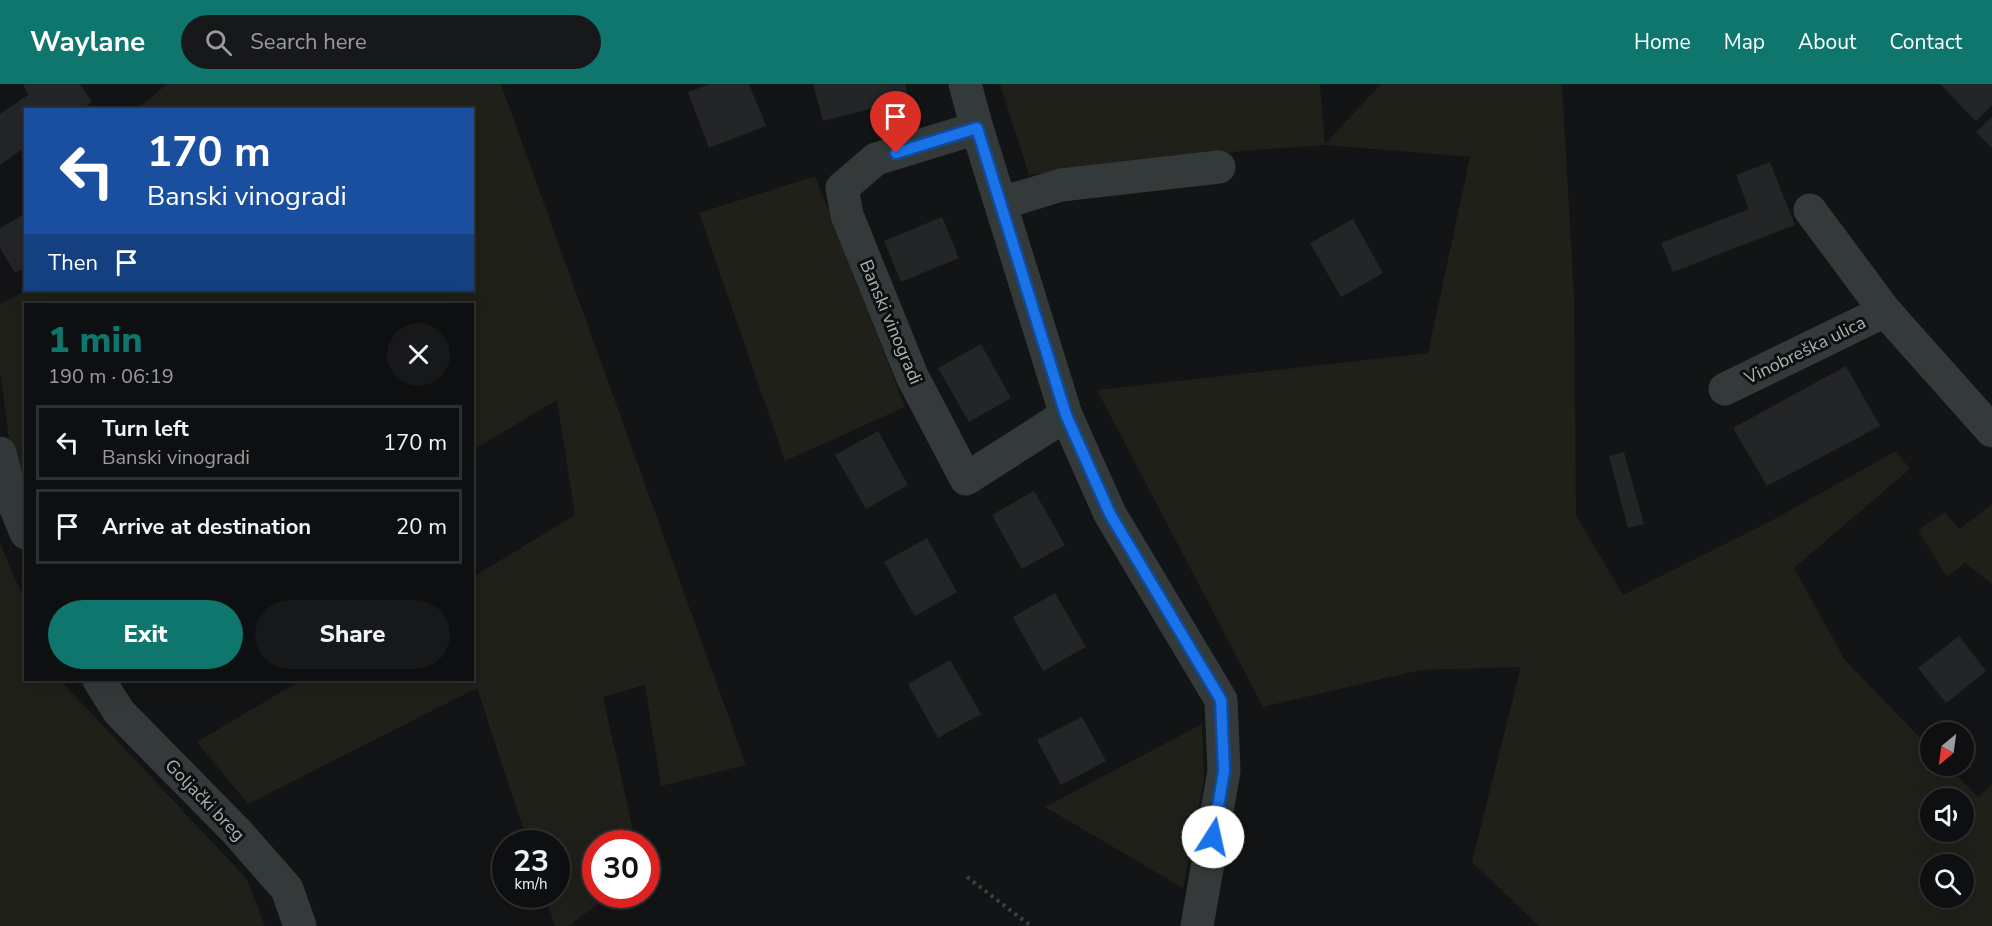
<!DOCTYPE html>
<meta charset="utf-8">
<style>
:root{--surface:#0e0f10;--page:#171819;--text:#f1f3f6;--muted:#9b9c9f;--line:#2e2f30;--accent:#0f766e}
body{margin:0;font-family:"Nunito Sans",sans-serif;background:var(--page);color:var(--text);height:100vh;display:flex;flex-direction:column;font-size:22px;white-space:nowrap}
*{box-sizing:border-box;margin:0}
p{font-size:20px;color:var(--muted)}
.icon{flex:none;width:33px;height:33px;fill:none;stroke:currentColor;stroke-width:2;stroke-linecap:round;stroke-linejoin:round}
.map{position:relative;flex:1;overflow:hidden}
.details{position:absolute;left:24px;top:219px;width:450px;height:378px;display:flex;flex-direction:column;background:var(--surface);border-radius:0px;box-shadow:0 6px 24px #0002,0 0 0 2px var(--line)}
.details>*{flex:none}
.hud{position:absolute;left:24px;top:24px;width:450px;height:183px;border-radius:0px;box-shadow:0 6px 24px #0002,0 0 0 2px var(--line);background:#1a4fa0;color:#fff;overflow:hidden}
.needle{width:39px;rotate:209deg}
.tools{position:absolute;left:1920px;top:638px;display:grid;gap:12px}
.tools a{display:grid;place-items:center;width:54px;height:54px;border-radius:50%;background:var(--surface);box-shadow:0 6px 24px #0002,0 0 0 2px var(--line);font-size:30px}
.speed{position:absolute;left:492px;top:746px;display:flex;gap:12px;font-size:30px;font-weight:700;text-align:center}
.speed>*{display:grid;place-content:center;width:78px;height:78px;border-radius:50%;background:var(--surface);box-shadow:0 6px 24px #0002,0 0 0 2px var(--line);line-height:1}
.speed small{font-size:15px;font-weight:400}
.speed .limit{border:9px solid #d22;background:#fff;color:#111}
.pin{position:absolute;display:grid;place-items:center;width:51px;height:51px;color:#fff;margin:-62px -26px;border-radius:50% 50% 50% 0;rotate:-45deg;box-shadow:0 0 6px #0007}
.pin .icon{rotate:45deg}
.me{position:absolute;width:66px;margin:-33px;rotate:10deg;stroke-linejoin:round;filter:drop-shadow(0 0 4px #0008)}
.turn{display:flex;align-items:center;gap:21px;height:126px;padding:0 24px;font-size:27px}
.turn .icon{width:78px;height:78px;stroke-width:2.5}
.turn b{display:block;font-size:42px;line-height:51px}
.then{display:flex;align-items:center;height:57px;padding:0 24px;background:#0003;gap:12px;font-size:22px}
.round{display:grid;place-items:center;flex:none;width:63px;height:63px;border-radius:32px;background:var(--page)}
.overview{display:flex;align-items:center;justify-content:space-between;height:102px;padding:0 24px}
h1{font-size:36px;font-weight:800;line-height:45px;color:var(--accent)}
.action{display:flex;gap:12px;margin-top:auto;padding:12px 24px}
.action a{flex:1;height:69px;border-radius:36px;background:var(--accent);color:#fff;font-size:24px;font-weight:800;line-height:69px;text-align:center}
.action a+a{background:var(--page);color:var(--text)}
ul{padding:0;list-style:none}
li{display:flex;align-items:center;gap:18px;height:75px;margin:0 12px 9px;padding:0 12px;border:3px solid var(--line);border-radius:0px}
li div{flex:1}
li b{display:block;font-size:22px}
li em{font-style:normal}
header{display:flex;align-items:center;gap:36px;box-sizing:border-box;height:84px;padding:0 30px;background:var(--accent);color:#fff}
header strong{font-size:28px}
nav{display:flex;gap:33px;margin-inline-start:auto;font-size:21px}
.search{width:420px;height:54px;background:var(--page);display:flex;align-items:center;gap:15px;box-sizing:border-box;padding:0 21px;border-radius:33px;color:var(--muted);font-size:22px}
.map>svg:first-child{display:block}
</style>
<header>
<strong>Waylane</strong>
<div class="search"><svg class="icon" aria-label="search" viewBox="0 0 24 24"><circle cx="10" cy="10" r="6"/><path d="M15 15l6 6"/></svg>Search here</div>
<nav><a>Home</a><a>Map</a><a>About</a><a>Contact</a></nav>
</header>
<div class="map">
<svg width="1992" height="842" viewBox="0 0 1992 842">
<rect width="100%" height="100%" fill="#131415"/>
<!-- green -->
<g fill="#1e2019" fill-rule="evenodd">
<polygon points="167,0 501,0 746,681 661,702 645,601 603,613 636,759 596,759 596,810 612,810 568,842 555,842 544,810 556,810 556,759 528,759 477,604 248,720 197,658 301,596 472,596 473,493 575,431 557,316 473,366 472,220 26,220 25,391 12,378 0,287 0,220 27,206 472,206 472,26 137,25"/>
<path d="M1000 0H1320L1325 60 1381 0H1562L1574 212 1576 431 1623 511 1771 437 1896 367 1910 385 1794 484 1845 576 1930 664V681H1947L1978 713 1992 700V842H1539L1472 778 1521 583 1421 586 1263 623 1097 306 1428 269 1470 73 1325 61 1242 67 1029 91ZM1930 714H1964V747H1930ZM1930 780H1964V813H1930Z"/>
<polygon points="815,92 905,323 785,377 699,129"/>
<polygon points="1992,420 1992,500 1965,479 1947,493 1918,446 1945,428 1959,445"/>
<polygon points="0,459 25,517 26,596 60,596 247,795 265,842 0,842"/>
<polygon points="1202,640 1204,696 1183,804 1045,723"/>
</g>
<!-- building -->
<g fill="#232526">
<polygon points="23,0 80,0 92,18 81,26 26,26 26,63 0,81 0,30 28,11"/>
<polygon points="710,0 749,0 766,42 709,64 688,8"/>
<polygon points="813,0 905,0 909,15 823,37"/>
<polygon points="1940,0 1992,0 1992,21 1976,37"/>
<polygon points="1992,33 1992,64 1976,48"/>
<polygon points="1770,78 1795,141 1673,188 1661,159 1749,125 1736,91"/>
<polygon points="26,129 26,183 15,189 0,164 0,144"/>
<polygon points="942,133 959,174 901,198 884,157"/>
<polygon points="1353,135 1383,189 1341,213 1310,159"/>
<polygon points="981,260 1011,314 969,338 938,284"/>
<polygon points="1846,282 1880,342 1767,402 1733,344"/>
<polygon points="878,347 908,401 866,425 835,371"/>
<polygon points="1624,368 1644,440 1628,444 1609,372"/>
<polygon points="1034,407 1065,461 1022,485 992,431"/>
<polygon points="927,454 957,508 915,532 884,478"/>
<polygon points="1055,509 1086,563 1043,587 1013,533"/>
<polygon points="1959,552 1986,587 1946,619 1918,584"/>
<polygon points="950,576 981,630 938,654 908,600"/>
<polygon points="1082,633 1106,677 1061,701 1037,656"/>
</g>
<g fill="none" stroke-linecap="round" stroke-linejoin="round">
<!-- path -->
<polyline stroke="#3a4140" stroke-width="4" stroke-dasharray="3 4.5" stroke-linecap="butt" points="967,793 1031,842"/>
<!-- minor -->
<g stroke="#343a3a" stroke-width="33">
<polyline points="965,0 977,44 1066,331 1110,430 1221,616 1224,687 1197,842"/>
<polyline points="977,44 876,75 842,104 847,131 912,292 966,395 1066,331"/>
<polyline points="1002,119 1061,101 1219,83"/>
<polyline points="1810,126 1885,227 1992,347"/>
<polyline points="1725,305 1885,227"/>
<polyline points="0,369 10,410 26,449"/>
<polyline points="99,596 119,628 237,748 287,805 300,842"/>
</g>
</g>
<g fill="none" stroke-linecap="round" stroke-linejoin="round">
<defs>
<polyline id="route" points="896,69 977,44 1066,331 1110,430 1221,616 1224,687 1213,753"/>
</defs>
<!-- route casing -->
<use href="#route" stroke="#114b97" stroke-width="15"/>
<!-- route -->
<use href="#route" stroke="#1a73e8" stroke-width="10"/>
</g>
<g text-anchor="middle" dominant-baseline="central" stroke-width="6" stroke-linejoin="round" paint-order="stroke">
<!-- street labels -->
<g font-size="18" fill="#a4b6b2" stroke="#0e0f10">
<text transform="translate(891 238) rotate(67)">Banski vinogradi</text>
<text transform="translate(1805 266) rotate(-26)">Vinobreška ulica</text>
<text transform="translate(205 716) rotate(46)">Goljački breg</text>
</g>
</g>
</svg>
<div class="tools">
<a><svg class="needle" viewBox="-14 -14 28 28"><path d="M0-13l5 13h-10z" fill="#e53935"/><path d="M0 13l5-13h-10z" fill="#9b9c9f"/></svg></a>
<a><svg class="icon" aria-label="sound" viewBox="0 0 24 24"><path d="M4 9h4l5-4v14l-5-4H4zM17 9q2 3 0 6"/></svg></a>
<a><svg class="icon" aria-label="search" viewBox="0 0 24 24"><circle cx="10" cy="10" r="6"/><path d="M15 15l6 6"/></svg></a>
</div>
<div class="speed"><div>23<small>km/h</small></div><div class="limit">30</div></div>
<div class="pin" style="left:896px;top:69px;background:#d93025"><svg class="icon" aria-label="arrive" viewBox="0 0 24 24"><path d="M6 21V4h12l-3 4 3 4H6"/></svg></div>
<svg class="me" style="left:1213px;top:753px" viewBox="-20 -20 40 40"><circle r="19" fill="#fff"/><path d="M0-13L10 11 0 6-10 11z" fill="#1a73e8"/></svg>
<div class="hud">
<div class="turn"><svg class="icon" aria-label="left" viewBox="0 0 24 24"><path d="M17 20v-9H6M10 6l-5 5 5 5"/></svg><div><b>170 m</b>Banski vinogradi</div></div>
<div class="then">Then<svg class="icon" aria-label="arrive" viewBox="0 0 24 24"><path d="M6 21V4h12l-3 4 3 4H6"/></svg></div>
</div>
<section class="details">
<div class="overview"><div><h1>1 min</h1><p>190 m · 06:19</p></div><a class="round"><svg class="icon" aria-label="close" viewBox="0 0 24 24"><path d="M6 6l12 12M18 6L6 18"/></svg></a></div>
<ul>
<li><svg class="icon" aria-label="left" viewBox="0 0 24 24"><path d="M17 20v-9H6M10 6l-5 5 5 5"/></svg><div><b>Turn left</b><p>Banski vinogradi</p></div><em>170 m</em></li>
<li><svg class="icon" aria-label="arrive" viewBox="0 0 24 24"><path d="M6 21V4h12l-3 4 3 4H6"/></svg><div><b>Arrive at destination</b></div><em>20 m</em></li>
</ul>
<div class="action"><a>Exit</a><a>Share</a></div>
</section>
</div>
